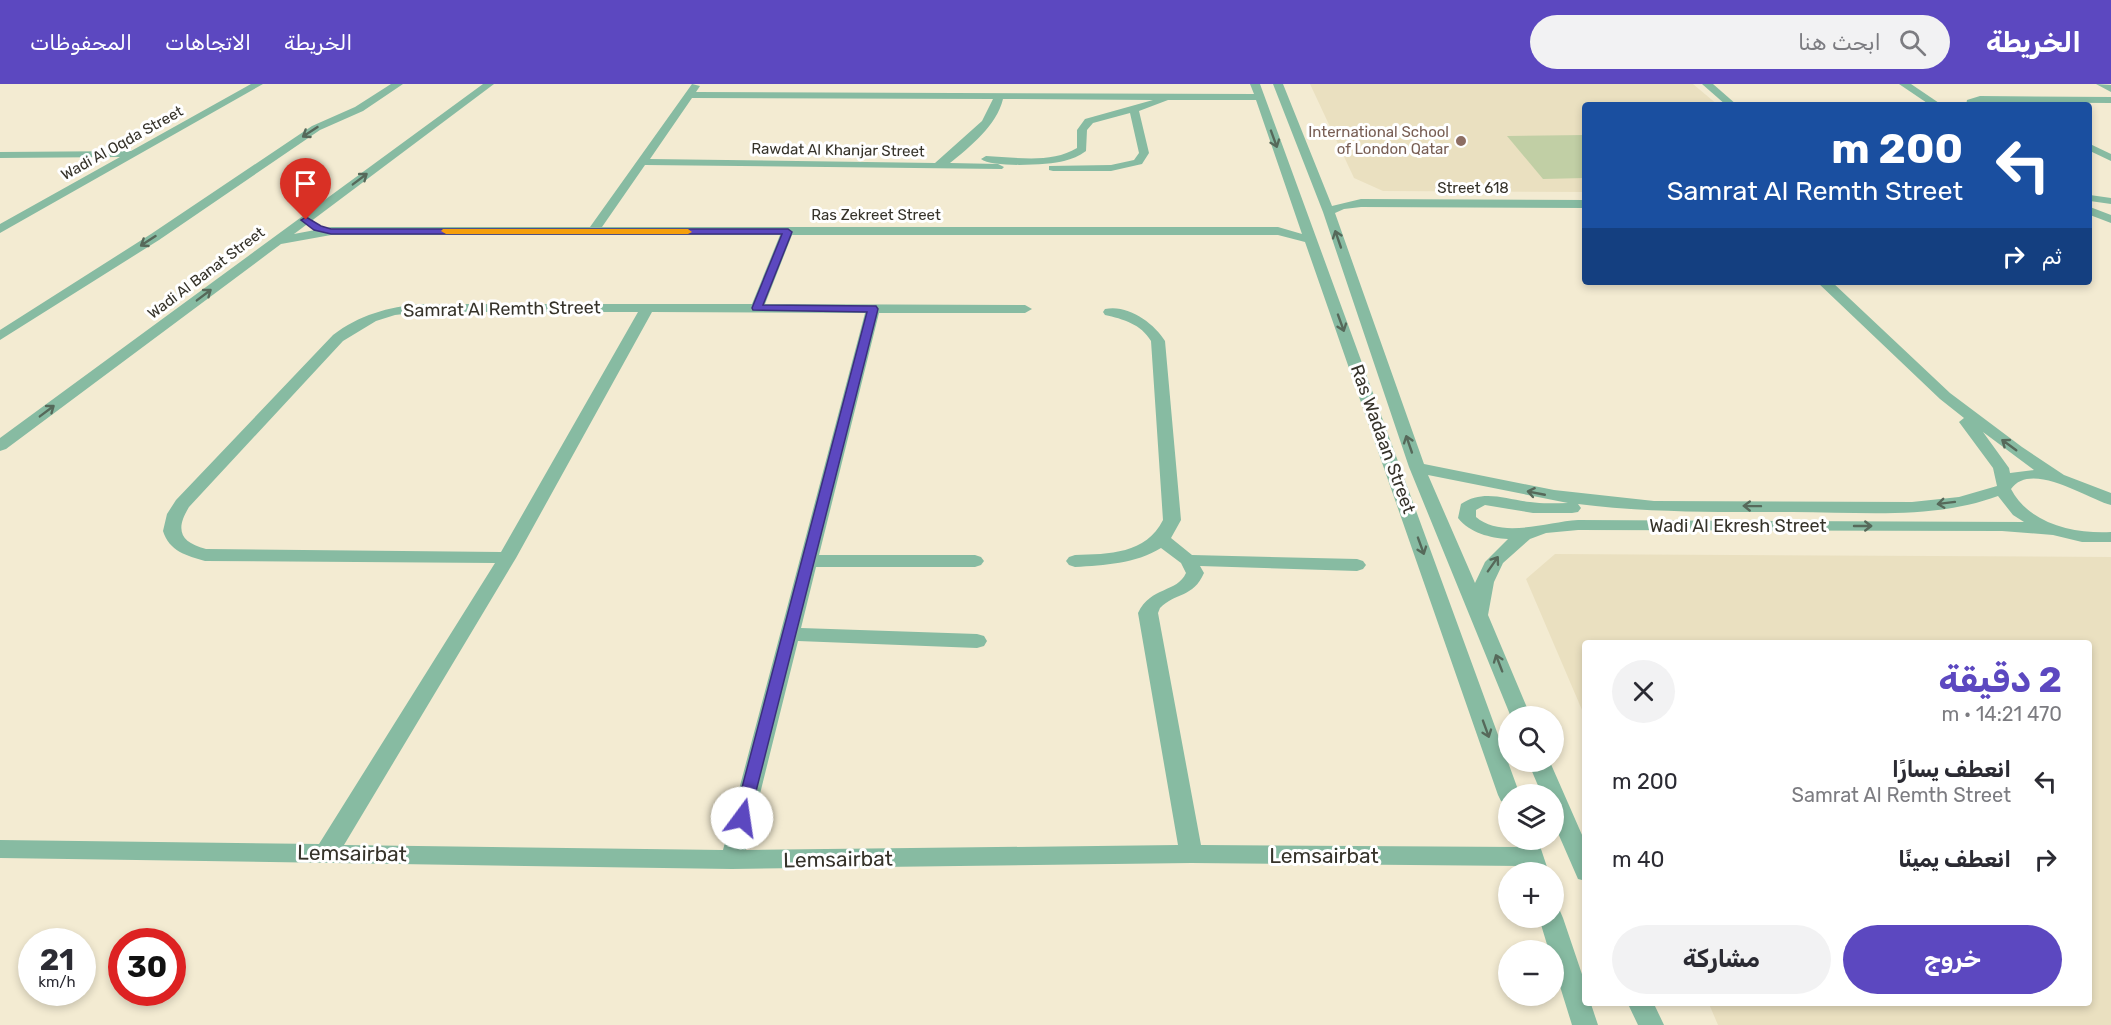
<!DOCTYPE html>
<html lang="ar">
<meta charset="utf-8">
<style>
:root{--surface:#fff;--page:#f2f2f3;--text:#2b2b33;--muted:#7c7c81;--accent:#5c48c0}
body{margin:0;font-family:Rubik,"Noto Sans Arabic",sans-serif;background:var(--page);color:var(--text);direction:rtl;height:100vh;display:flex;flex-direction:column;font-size:22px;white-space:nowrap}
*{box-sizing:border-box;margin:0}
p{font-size:20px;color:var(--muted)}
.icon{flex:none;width:33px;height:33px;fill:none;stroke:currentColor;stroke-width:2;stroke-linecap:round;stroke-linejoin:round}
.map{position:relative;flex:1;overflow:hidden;direction:ltr}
.sheet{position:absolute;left:1582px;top:556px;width:510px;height:366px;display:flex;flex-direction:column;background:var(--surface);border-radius:6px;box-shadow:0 3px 9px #0003;direction:rtl}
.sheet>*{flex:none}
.top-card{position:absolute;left:1582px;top:18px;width:510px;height:183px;border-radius:6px;box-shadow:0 3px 9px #0003;direction:rtl;background:#1a4fa0;color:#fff;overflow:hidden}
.tools{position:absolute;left:1498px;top:622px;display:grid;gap:12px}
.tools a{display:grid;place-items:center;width:66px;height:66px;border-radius:50%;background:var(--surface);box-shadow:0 3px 9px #0003;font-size:30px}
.speed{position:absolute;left:18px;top:844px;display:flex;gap:12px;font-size:30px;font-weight:700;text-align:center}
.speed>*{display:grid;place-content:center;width:78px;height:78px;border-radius:50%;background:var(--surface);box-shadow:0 3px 9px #0003;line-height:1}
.speed small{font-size:15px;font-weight:400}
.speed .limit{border:9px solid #d22;background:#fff;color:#111}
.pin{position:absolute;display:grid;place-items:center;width:51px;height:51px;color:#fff;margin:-62px -26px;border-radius:50% 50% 50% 0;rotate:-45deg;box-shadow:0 0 6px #0007}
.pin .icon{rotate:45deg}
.me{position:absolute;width:66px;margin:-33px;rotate:14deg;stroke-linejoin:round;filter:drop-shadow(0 0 4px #0008)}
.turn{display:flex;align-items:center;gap:21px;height:126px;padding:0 30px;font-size:27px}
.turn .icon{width:78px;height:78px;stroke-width:2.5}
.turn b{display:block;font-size:42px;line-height:51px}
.then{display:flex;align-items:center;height:57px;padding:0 30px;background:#0003;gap:12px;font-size:22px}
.round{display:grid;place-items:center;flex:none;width:63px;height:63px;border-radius:32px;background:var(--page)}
.head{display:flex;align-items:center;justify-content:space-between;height:102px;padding:0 30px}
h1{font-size:36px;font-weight:700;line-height:45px;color:var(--accent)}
.cta{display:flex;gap:12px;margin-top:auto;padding:12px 30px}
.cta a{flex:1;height:69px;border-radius:36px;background:var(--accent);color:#fff;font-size:24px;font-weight:700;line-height:69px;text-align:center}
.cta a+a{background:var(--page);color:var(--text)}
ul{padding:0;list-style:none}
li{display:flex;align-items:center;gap:18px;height:78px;padding:0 30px}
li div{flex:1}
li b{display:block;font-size:22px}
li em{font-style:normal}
header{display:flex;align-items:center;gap:36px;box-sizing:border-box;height:84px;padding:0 30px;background:var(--accent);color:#fff}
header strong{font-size:28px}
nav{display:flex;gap:33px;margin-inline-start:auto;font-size:21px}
.search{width:420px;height:54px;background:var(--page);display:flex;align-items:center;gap:15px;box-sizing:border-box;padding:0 21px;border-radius:33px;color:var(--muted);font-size:22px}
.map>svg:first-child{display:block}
</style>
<header>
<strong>الخريطة</strong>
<div class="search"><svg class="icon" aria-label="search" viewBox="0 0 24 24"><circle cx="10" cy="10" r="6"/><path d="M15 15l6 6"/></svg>ابحث هنا</div>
<nav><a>الخريطة</a><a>الاتجاهات</a><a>المحفوظات</a></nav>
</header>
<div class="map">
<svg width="2111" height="941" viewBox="0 0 2111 941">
<rect width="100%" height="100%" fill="#f3ebd2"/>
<!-- built -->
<g fill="#eae0c0">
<polygon points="1310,0 1693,0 1718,21 1586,21 1585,108 1383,107 1354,94"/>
<polygon points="1555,470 2111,473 2111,941 1718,941 1709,920 2090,920 2090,560 1586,560 1585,633 1526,495"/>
</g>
<!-- green -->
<polygon fill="#c1cfa5" points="1585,51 1585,94 1543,95 1507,52"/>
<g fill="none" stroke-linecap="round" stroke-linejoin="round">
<!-- minor -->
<g fill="#87bba2" fill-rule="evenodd">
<polygon points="251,0 263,0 0,149 0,140 120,73 0,74 0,68 131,67"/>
<polygon points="391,0 403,0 363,27 320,46 159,156 0,256 0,246 151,150 312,42 355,23"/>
<path d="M483 0H494L294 150 331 143H590L692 0 700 2 696 8 1254 10 1250 0H1260L1520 711H1509V720L1501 717 1498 711 1305 158 1278 151H792L765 220 1025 221 1032 225 1025 229H879L819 471H975L981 473 984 477 981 481 975 483H816L801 544 977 550 984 552 987 557 984 562 977 564 798 557 746 766 1178 761 1138 529C1151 502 1177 509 1186 489L1181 479 1161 464C1135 480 1105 481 1075 483L1069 481 1066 477 1069 473 1075 471C1109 470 1146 470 1163 436L1151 257C1141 240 1123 235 1105 231L1103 228 1105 225C1128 220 1154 239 1165 257L1181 436 1171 454 1192 471 1357 475 1363 477 1366 481 1363 485 1357 487 1200 482 1204 489C1193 514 1176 508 1160 524L1158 529 1201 761 1517 763 1514 756H1538L1549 789H1525L1523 782 1191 779 732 785 0 774V756L319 760 495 479 205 477C187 472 169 467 163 447L167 430 176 416 333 251C359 231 388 223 421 220H752L780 151H331L281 160 6 365 0 367V354ZM692 14 993 15 982 37 935 79 650 75ZM1003 15 1153 16 1085 35 1077 46V64C1051 80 1015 73 986 72L981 75C992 84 1049 81 1064 77 1072 75 1079 72 1086 67L1087 46 1093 39 1130 29 1139 69 1134 76 1111 81 1049 82V86L1053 87H1111L1142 80 1149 69 1139 27 1168 16H1256L1302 150 1278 143H602L645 81 1002 85 1004 83 998 80 950 79C970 63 997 41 1003 15ZM421 228H638L501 468 206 465C180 458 175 446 189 423L343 257 376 237 395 231ZM652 228 865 229 723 766 344 761 516 474Z"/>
<path d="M1273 0H1283L1332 122 1361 115 1586 116V124L1361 123 1344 125 1335 129 1424 380 1554 406 1654 417 1912 418 1959 413 1997 402 1993 384 1959 338 1964 334 1940 315 1817 198H1832L1950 309 2022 363 2064 391 2111 409V421C2088 415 2031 376 2011 405 2029 440 2075 450 2111 448V458H2082L2053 451 2002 447 1578 446 1546 449 1530 455 1503 479 1494 498 1488 531 1531 633H1511L1409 383 1323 128ZM1983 348 2034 386 2010 389 2009 384ZM1428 391 1568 419C1556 419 1542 420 1530 418 1505 415 1483 405 1461 420L1458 434C1470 449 1490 454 1508 455L1485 478 1475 499ZM1998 412 2013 431 2024 438 1578 436C1546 438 1502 455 1476 433V426L1485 421 1533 429H1572L1578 428 1581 424 1578 420C1650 429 1721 428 1793 428 1861 428 1933 436 1998 412Z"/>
<polygon points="1702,0 1713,0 1737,21 1726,21"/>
<polygon points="1899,0 1911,0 1942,21 1930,21"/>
<polygon points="2096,0 2111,1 2111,8"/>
<polygon points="1980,12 2111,13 2111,19 1981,18 1976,21 1966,21 1967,16"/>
<polygon points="2090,60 2111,70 2111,77 2090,67"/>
<polygon points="2090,111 2111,114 2111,120 2090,117"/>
<polygon points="2090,123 2111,131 2111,139 2090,131"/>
<polygon points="1528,678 1550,678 1586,760 1586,797 1578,795 1554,740 1554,711 1542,711"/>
<polygon points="1554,825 1560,827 1563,834 1586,902 1586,920 1591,920 1598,941 1572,941 1554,883 1554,867 1549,867 1539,834 1554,834"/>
<polygon points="1628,920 1654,920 1664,941 1638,941"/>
</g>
</g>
<!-- one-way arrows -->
<defs><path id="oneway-shaft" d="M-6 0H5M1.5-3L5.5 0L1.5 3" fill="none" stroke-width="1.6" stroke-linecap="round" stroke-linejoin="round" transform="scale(1.5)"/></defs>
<g stroke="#56695a">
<use href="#oneway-shaft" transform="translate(310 48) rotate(147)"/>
<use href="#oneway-shaft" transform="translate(1274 55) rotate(70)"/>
<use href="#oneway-shaft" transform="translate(360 95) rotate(-37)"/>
<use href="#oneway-shaft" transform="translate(1338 155) rotate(-109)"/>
<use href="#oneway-shaft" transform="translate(148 157) rotate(147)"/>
<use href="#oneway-shaft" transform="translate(204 211) rotate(-37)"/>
<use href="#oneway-shaft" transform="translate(1341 239) rotate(70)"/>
<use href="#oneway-shaft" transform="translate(47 327) rotate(-37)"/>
<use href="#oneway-shaft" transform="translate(1409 360) rotate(-109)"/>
<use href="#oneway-shaft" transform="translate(2009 361) rotate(-144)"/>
<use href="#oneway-shaft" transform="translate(1536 409) rotate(-169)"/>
<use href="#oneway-shaft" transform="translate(1946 419) rotate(173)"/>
<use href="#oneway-shaft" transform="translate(1752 422) rotate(-179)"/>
<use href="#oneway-shaft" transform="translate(1863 442)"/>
<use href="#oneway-shaft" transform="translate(1421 462) rotate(70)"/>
<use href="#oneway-shaft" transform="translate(1493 480) rotate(-55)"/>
<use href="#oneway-shaft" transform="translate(1499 579) rotate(-111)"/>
<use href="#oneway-shaft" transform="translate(1486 645) rotate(70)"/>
</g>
<!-- route -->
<polygon fill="#5c48c0" stroke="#3c2f7d" stroke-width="1.5" points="306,133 321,142 331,145 788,145 792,148 763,221 876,222 878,225 748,739 742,741 736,739 734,734 867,228 753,226 752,224 782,150 331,150 314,146 301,136"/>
<!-- slow -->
<polygon fill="#f59e0b" points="443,145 688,145 692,148 688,150 446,150 441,147"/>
<!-- markers -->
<circle fill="#8d6e63" stroke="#fff" stroke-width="2" cx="1461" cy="57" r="6"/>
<g text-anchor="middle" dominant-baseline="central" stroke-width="6" stroke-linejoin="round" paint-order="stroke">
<!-- far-education labels -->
<g font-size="15" fill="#785e54" stroke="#fff" text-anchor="end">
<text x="1449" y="48">International School<tspan x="1449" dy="17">of London Qatar</tspan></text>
</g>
<!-- far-street labels -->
<g font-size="15" fill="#36332a" stroke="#fff">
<text transform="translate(122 59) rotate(-29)">Wadi Al Oqda Street</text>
<text transform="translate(838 66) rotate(1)">Rawdat Al Khanjar Street</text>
<text x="1473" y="104">Street 618</text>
<text x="876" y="131">Ras Zekreet Street</text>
<text transform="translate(206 189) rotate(-37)">Wadi Al Banat Street</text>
</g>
<!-- street labels -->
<g font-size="18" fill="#36332a" stroke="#fff">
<text transform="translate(502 225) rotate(-1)">Samrat Al Remth Street</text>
<text transform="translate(1383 355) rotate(70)">Ras Wadaan Street</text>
<text x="1738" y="442">Wadi Al Ekresh Street</text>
</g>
<!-- near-street labels -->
<g font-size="21" fill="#36332a" stroke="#fff">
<text transform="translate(352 769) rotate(1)">Lemsairbat</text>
<text x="1324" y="771">Lemsairbat</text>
<text transform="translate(838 775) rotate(-1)">Lemsairbat</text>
</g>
</g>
</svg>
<div class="tools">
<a><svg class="icon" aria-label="search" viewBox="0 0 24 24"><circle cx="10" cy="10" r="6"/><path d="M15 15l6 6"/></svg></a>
<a><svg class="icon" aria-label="layers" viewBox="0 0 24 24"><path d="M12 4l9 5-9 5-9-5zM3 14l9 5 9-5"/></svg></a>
<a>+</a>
<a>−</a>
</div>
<div class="speed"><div>21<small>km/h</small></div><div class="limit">30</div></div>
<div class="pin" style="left:306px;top:136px;background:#d93025"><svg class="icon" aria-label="arrive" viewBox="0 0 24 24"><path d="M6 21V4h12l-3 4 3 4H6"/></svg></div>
<svg class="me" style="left:742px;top:734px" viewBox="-20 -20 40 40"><circle r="19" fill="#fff"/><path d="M0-13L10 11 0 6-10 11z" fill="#5c48c0"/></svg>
<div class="top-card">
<div class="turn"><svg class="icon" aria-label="left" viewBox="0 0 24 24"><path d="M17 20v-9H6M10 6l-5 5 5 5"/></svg><div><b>200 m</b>Samrat Al Remth Street</div></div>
<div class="then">ثم<svg class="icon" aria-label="right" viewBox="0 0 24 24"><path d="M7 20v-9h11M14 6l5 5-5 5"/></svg></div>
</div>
<section class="sheet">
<div class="head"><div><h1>2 دقيقة</h1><p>470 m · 14:21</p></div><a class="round"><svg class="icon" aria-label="close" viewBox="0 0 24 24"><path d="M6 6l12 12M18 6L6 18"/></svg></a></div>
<ul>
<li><svg class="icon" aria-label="left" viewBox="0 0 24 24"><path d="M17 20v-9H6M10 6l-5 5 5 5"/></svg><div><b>انعطف يسارًا</b><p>Samrat Al Remth Street</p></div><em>200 m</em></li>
<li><svg class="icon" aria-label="right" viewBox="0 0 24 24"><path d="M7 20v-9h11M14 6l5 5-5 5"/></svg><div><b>انعطف يمينًا</b></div><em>40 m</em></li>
</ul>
<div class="cta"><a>خروج</a><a>مشاركة</a></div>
</section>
</div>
